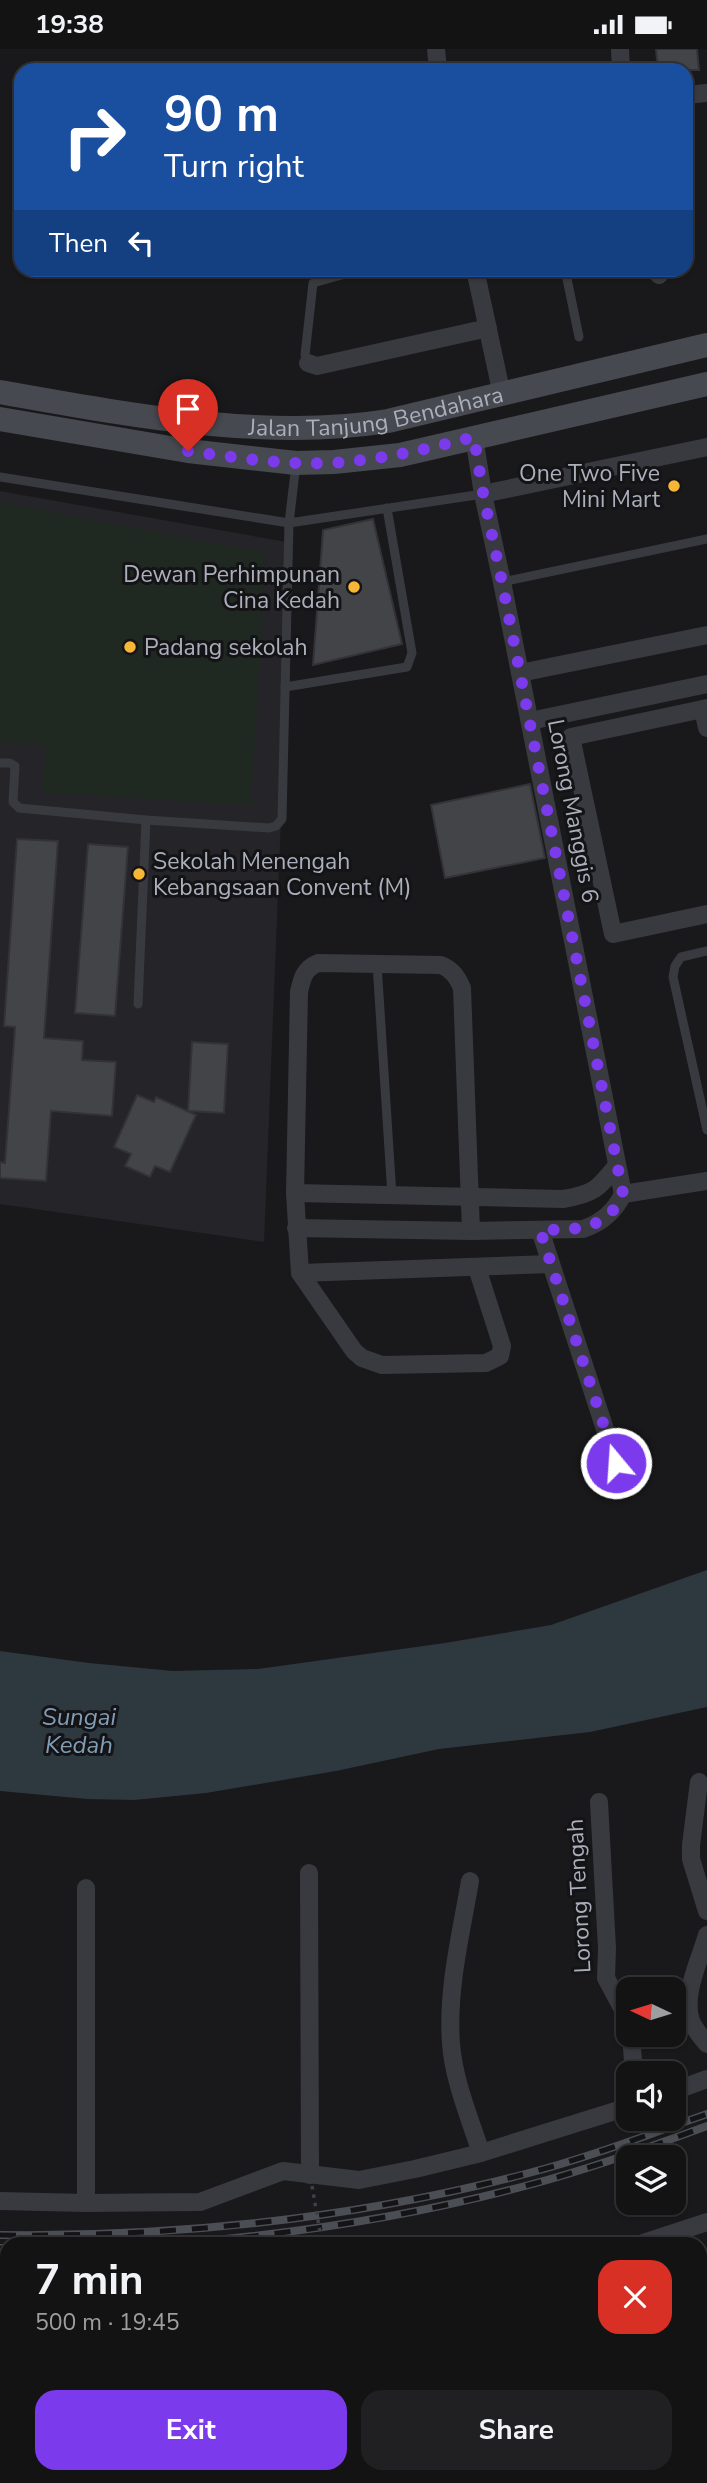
<!DOCTYPE html>
<meta charset="utf-8">
<style>
:root{--surface:#131314;--page:#202022;--text:#f1f3f6;--muted:#9d9ea0;--line:#323234;--accent:#7c3aed}
body{margin:0;font-family:"Nunito Sans",sans-serif;background:var(--page);color:var(--text);height:100vh;display:flex;flex-direction:column;font-size:26px;white-space:nowrap}
*{box-sizing:border-box;margin:0}
p{font-size:23px;color:var(--muted)}
.icon{flex:none;width:38px;height:38px;fill:none;stroke:currentColor;stroke-width:2;stroke-linecap:round;stroke-linejoin:round}
.map{position:relative;flex:1;overflow:hidden}
.side{position:absolute;left:0px;top:2188px;width:707px;height:247px;display:flex;flex-direction:column;background:var(--surface);border-radius:21px 21px 0 0;box-shadow:0 2px 5px #0004,0 0 0 2px var(--line)}
.side>*{flex:none}
.top-card{position:absolute;left:14px;top:14px;width:679px;height:214px;border-radius:21px;box-shadow:0 2px 5px #0004,0 0 0 2px var(--line);background:#1a4fa0;color:#fff;overflow:hidden}
.needle{width:46px;rotate:274deg}
.tools{position:absolute;left:616px;top:1928px;display:grid;gap:14px}
.tools a{display:grid;place-items:center;width:70px;height:70px;border-radius:14px;background:var(--surface);box-shadow:0 2px 5px #0004,0 0 0 2px var(--line);font-size:35px}
.pin{position:absolute;display:grid;place-items:center;width:60px;height:60px;color:#fff;margin:-72px -30px;border-radius:50% 50% 50% 0;rotate:-45deg;box-shadow:0 0 7px #0007}
.pin .icon{rotate:45deg}
.me{position:absolute;width:77px;margin:-38px;rotate:342deg;stroke-linejoin:round;filter:drop-shadow(0 0 5px #0008)}
.turn{display:flex;align-items:center;gap:24px;height:147px;padding:0 35px;font-size:32px}
.turn .icon{width:91px;height:91px;stroke-width:2.5}
.turn b{display:block;font-size:49px;line-height:60px}
.then{display:flex;align-items:center;height:66px;padding:0 35px;background:#0003;gap:14px;font-size:26px}
.round{display:grid;place-items:center;flex:none;width:74px;height:74px;border-radius:21px;background:var(--page)}
.summary{display:flex;align-items:center;justify-content:space-between;height:119px;padding:0 35px}
h1{font-size:42px;font-weight:700;line-height:52px}
.primary-button{display:flex;gap:14px;margin-top:auto;padding:14px 35px}
.primary-button a{flex:1;height:80px;border-radius:21px;background:var(--accent);color:#fff;font-size:28px;font-weight:700;line-height:80px;text-align:center}
.primary-button a+a{background:var(--page);color:var(--text)}
.status{display:flex;justify-content:space-between;align-items:center;height:49px;padding:0 35px;background:var(--surface);direction:ltr}
.status svg{height:19px;fill:currentColor}
.map>svg:first-child{display:block}
</style>
<div class="status"><b>19:38</b><svg viewBox="0 0 49 12"><path d="M0 12V9h3v3zM5 12V6h3v6zM10 12V3h3v9zM15 12V0h3v12zM26 1h20v11H26zM47 4h2v5h-2z"/></svg></div>
<div class="map">
<svg width="707" height="2434" viewBox="0 0 707 2434">
<rect width="100%" height="100%" fill="#19191b"/>
<!-- built -->
<polygon fill="#252428" points="0,442 292,494 264,1193 0,1155"/>
<!-- green -->
<polygon fill="#202921" points="0,453 266,504 251,756 43,744 46,696 0,693"/>
<!-- water -->
<polygon fill="#2e383f" points="707,1521 707,1658 590,1683 439,1700 336,1722 206,1744 134,1751 87,1750 0,1742 0,1602 89,1614 173,1622 258,1620 445,1594 551,1576"/>
<!-- building -->
<g fill="#434448" stroke="#333237" stroke-width="2">
<polygon points="656,0 697,0 699,21 658,21"/>
<polygon points="373,470 402,595 313,616 323,481"/>
<polygon points="530,735 545,809 445,829 431,756"/>
<polygon points="17,790 58,792 44,989 83,992 82,1011 116,1013 112,1067 51,1062 46,1132 0,1129 0,1113 5,1114 15,978 4,977"/>
<polygon points="88,795 128,798 115,967 75,964"/>
<polygon points="192,993 228,995 224,1064 188,1062"/>
<polygon points="137,1046 154,1053 156,1048 196,1066 170,1123 155,1117 150,1128 125,1117 131,1105 114,1098"/>
</g>
<g fill="none" stroke-linecap="round" stroke-linejoin="round">
<!-- lane -->
<g stroke="#393a40" stroke-width="9">
<polyline points="565,220 579,288"/>
<polyline points="308,314 305,306 313,234 363,220"/>
<polyline points="0,428 289,474 483,445"/>
<polyline points="502,533 707,490"/>
<polyline points="285,638 407,618 412,604 387,459"/>
<polyline points="0,714 10,714 15,717 13,753 19,759 146,771 269,779 276,777 282,770 289,474 296,415"/>
<polyline points="707,902 681,908 675,917 673,928 707,1081"/>
<polyline points="377,915 392,1147"/>
<polyline points="138,955 146,771"/>
</g>
<!-- street -->
<g stroke="#393a40" stroke-width="18">
<polyline points="436,0 438,21"/>
<polyline points="620,0 621,21"/>
<polyline points="686,46 707,44"/>
<polyline points="475,220 502,346"/>
<polyline points="658,220 659,226"/>
<polyline points="308,314 317,317 488,279"/>
<polyline points="474,388 483,445 502,533 623,1145"/>
<polyline points="483,445 707,398"/>
<polyline points="520,624 707,586"/>
<polyline points="707,659 703,660 707,679"/>
<polyline points="703,660 571,688 613,885 707,865"/>
<polyline points="530,672 707,635"/>
<path d="M295 1144 563 1150C594 1145 598 1140 617 1116"/>
<polyline points="623,1145 707,1132"/>
<path d="M296 1179 471 1182 583 1180C601 1174 615 1162 623 1145"/>
<polyline points="540,1181 616,1414"/>
<path d="M471 1182 462 939C457 928 453 921 441 916L318 914C304 920 302 929 299 943L295 1144 300 1224 354 1302 362 1309 382 1316 486 1314 500 1307 502 1297 477 1219"/>
<polyline points="300,1224 551,1215"/>
<polyline points="699,1733 691,1796 691,1810 707,1862"/>
<polyline points="599,1753 607,1899 606,1929 627,1968 628,1976"/>
<polyline points="309,1824 310,2126"/>
<path d="M470 1832C461 1885 447 1940 451 1994 453 2029 470 2070 481 2104"/>
<polyline points="86,1839 86,2154"/>
<path d="M707 1886C700 1911 682 1945 691 1972 695 1981 701 1988 707 1995"/>
<polyline points="631,1986 634,2025"/>
<polyline points="674,2042 707,2030"/>
<polyline points="0,2152 86,2154 200,2153 283,2122 359,2131 415,2120 481,2104 628,2058"/>
<polyline points="643,2194 707,2173"/>
<polyline points="0,2318 7,2318"/>
<polyline points="95,2427 95,2434"/>
<polyline points="248,2427 248,2434"/>
<polyline points="587,2427 588,2434"/>
</g>
<!-- secondary -->
<g stroke="#474950" stroke-width="24">
<path id="s1" d="M0 343C124 365 264 392 388 372L707 296"/>
<polyline points="0,370 188,402 296,414 334,413 400,406 707,335"/>
</g>
<defs>
<g id="rail">
<path d="M0 2186C177 2188 353 2170 525 2125 587 2109 647 2086 707 2065"/>
<path d="M179 2194C296 2185 412 2167 525 2137 587 2121 647 2099 707 2077"/>
<polyline points="0,2199 7,2199"/>
</g>
</defs>
<!-- rail casing -->
<use href="#rail" stroke="#4c4e55" stroke-width="8"/>
<!-- rail -->
<use href="#rail" stroke="#141316" stroke-width="5" stroke-dasharray="16" stroke-linecap="butt"/>
<!-- path-bridge -->
<polyline stroke="#3f4147" stroke-width="3.5" stroke-dasharray="3.5 5" stroke-linecap="butt" points="312,2137 322,2194"/>
</g>
<g fill="none" stroke-linecap="round" stroke-linejoin="round">
<!-- route -->
<path stroke="#7c3aed" stroke-width="12" stroke-dasharray="0 21.6" d="M188 402C223 407 259 412 294 414 355 417 416 403 474 388L483 444 502 533 623 1145C606 1183 575 1180 540 1181L616 1414"/>
</g>
<!-- markers -->
<g fill="#f6b736" stroke="#141316" stroke-width="2.5">
<circle cx="674" cy="437" r="7"/>
<circle cx="354" cy="538" r="7"/>
<circle cx="130" cy="598" r="7"/>
<circle cx="139" cy="825" r="7"/>
</g>
<g text-anchor="middle" dominant-baseline="central" stroke-width="6" stroke-linejoin="round" paint-order="stroke">
<!-- street labels -->
<g font-size="23" fill="#abafbb" stroke="#141316">
<text stroke="none"><textPath href="#s1" startOffset="380">Jalan Tanjung Bendahara</textPath></text>
<text transform="translate(573 762) rotate(79)">Lorong Manggis 6</text>
<text transform="translate(579 1847) rotate(-93)">Lorong Tengah</text>
</g>
<!-- poi labels -->
<g font-size="23" fill="#abafbb" stroke="#141316" text-anchor="end">
<text x="660" y="424">One Two Five<tspan x="660" dy="26">Mini Mart</tspan></text>
<text x="340" y="525">Dewan Perhimpunan<tspan x="340" dy="26">Cina Kedah</tspan></text>
<text x="144" y="598" text-anchor="start">Padang sekolah</text>
<text x="153" y="812" text-anchor="start">Sekolah Menengah<tspan x="153" dy="26">Kebangsaan Convent (M)</tspan></text>
</g>
<!-- water labels -->
<g font-size="24" font-style="italic" fill="#819db6" stroke="#141316">
<text x="79" y="1668">Sungai<tspan x="79" dy="28">Kedah</tspan></text>
</g>
</g>
</svg>
<div class="tools">
<a><svg class="needle" viewBox="-14 -14 28 28"><path d="M0-13l5 13h-10z" fill="#e53935"/><path d="M0 13l5-13h-10z" fill="#9d9ea0"/></svg></a>
<a><svg class="icon" aria-label="sound" viewBox="0 0 24 24"><path d="M4 9h4l5-4v14l-5-4H4zM17 9q2 3 0 6"/></svg></a>
<a><svg class="icon" aria-label="layers" viewBox="0 0 24 24"><path d="M12 4l9 5-9 5-9-5zM3 14l9 5 9-5"/></svg></a>
</div>
<div class="pin" style="left:188px;top:402px;background:#d93025"><svg class="icon" aria-label="arrive" viewBox="0 0 24 24"><path d="M6 21V4h12l-3 4 3 4H6"/></svg></div>
<svg class="me" style="left:616px;top:1414px" viewBox="-20 -20 40 40"><circle r="17" fill="#7c3aed" stroke="#fff" stroke-width="3"/><path d="M0-11L8 9 0 5-8 9z" fill="#fff"/></svg>
<div class="top-card">
<div class="turn"><svg class="icon" aria-label="right" viewBox="0 0 24 24"><path d="M7 20v-9h11M14 6l5 5-5 5"/></svg><div><b>90 m</b>Turn right</div></div>
<div class="then">Then<svg class="icon" aria-label="left" viewBox="0 0 24 24"><path d="M17 20v-9H6M10 6l-5 5 5 5"/></svg></div>
</div>
<section class="side">
<div class="summary"><div><h1>7 min</h1><p>500 m · 19:45</p></div><a class="round" style="background:#d93025;color:#fff"><svg class="icon" aria-label="close" viewBox="0 0 24 24"><path d="M6 6l12 12M18 6L6 18"/></svg></a></div>
<div class="primary-button"><a>Exit</a><a>Share</a></div>
</section>
</div>
